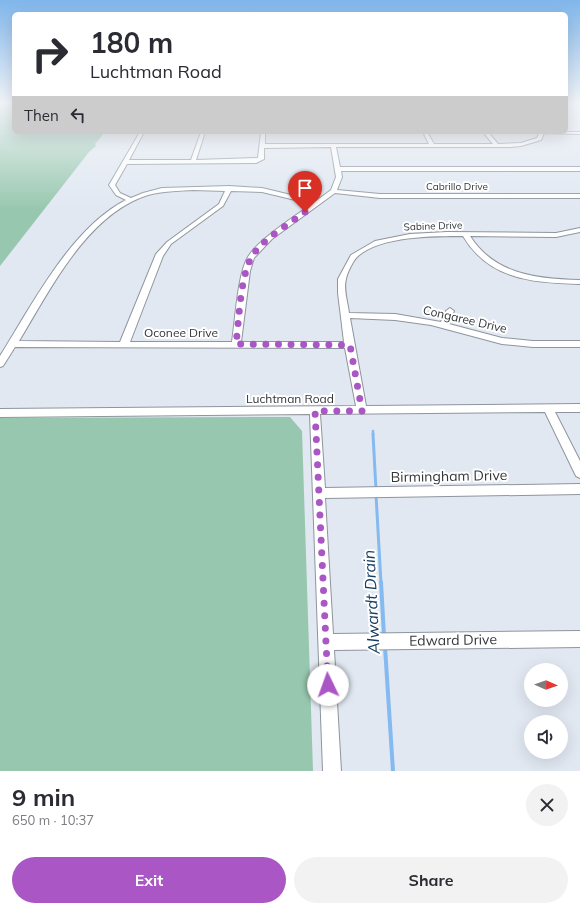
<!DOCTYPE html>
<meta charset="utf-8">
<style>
:root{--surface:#fff;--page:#f2f2f3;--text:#2b2b33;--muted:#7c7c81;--accent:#aa56c4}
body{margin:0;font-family:Mulish,sans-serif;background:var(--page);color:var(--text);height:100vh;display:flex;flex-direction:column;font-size:15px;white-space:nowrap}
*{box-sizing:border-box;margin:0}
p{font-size:13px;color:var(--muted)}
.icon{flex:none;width:22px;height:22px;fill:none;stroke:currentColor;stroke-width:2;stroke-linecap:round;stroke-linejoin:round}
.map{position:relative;height:771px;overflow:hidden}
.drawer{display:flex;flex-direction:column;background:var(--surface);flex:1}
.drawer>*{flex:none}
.hud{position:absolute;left:12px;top:12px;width:556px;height:122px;border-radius:6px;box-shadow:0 4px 16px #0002;background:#fff;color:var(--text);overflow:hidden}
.needle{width:26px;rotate:92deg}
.buttons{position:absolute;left:524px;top:663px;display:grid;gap:8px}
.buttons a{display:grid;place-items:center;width:44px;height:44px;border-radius:50%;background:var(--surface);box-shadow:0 4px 16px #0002;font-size:20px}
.pin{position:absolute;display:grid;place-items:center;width:34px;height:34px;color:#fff;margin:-41px -17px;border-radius:50% 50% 50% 0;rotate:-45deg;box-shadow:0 0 4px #0007}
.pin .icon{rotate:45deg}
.me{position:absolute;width:44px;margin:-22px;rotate:357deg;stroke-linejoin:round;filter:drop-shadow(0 0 3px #0008)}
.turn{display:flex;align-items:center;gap:14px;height:84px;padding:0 12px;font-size:18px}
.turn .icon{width:52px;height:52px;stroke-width:2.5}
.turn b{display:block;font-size:28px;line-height:34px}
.then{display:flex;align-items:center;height:38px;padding:0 12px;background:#0003;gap:8px;font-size:15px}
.round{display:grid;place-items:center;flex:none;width:42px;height:42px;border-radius:21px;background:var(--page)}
.headline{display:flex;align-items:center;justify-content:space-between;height:68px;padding:0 12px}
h1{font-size:24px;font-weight:700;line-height:30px}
.cta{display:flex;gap:8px;margin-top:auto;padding:8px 12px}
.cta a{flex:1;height:46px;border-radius:24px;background:var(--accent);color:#fff;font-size:16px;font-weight:700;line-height:46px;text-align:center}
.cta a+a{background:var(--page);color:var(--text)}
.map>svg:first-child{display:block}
</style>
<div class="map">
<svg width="580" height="771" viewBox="0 0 580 771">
<rect width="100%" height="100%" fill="#e1e8f2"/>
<!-- green -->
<g fill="#97c7ae">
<polygon points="0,102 14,102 14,132 105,132 95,144 96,146 89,152 0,266"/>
<polygon points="290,417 302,431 313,771 0,771 0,418"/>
</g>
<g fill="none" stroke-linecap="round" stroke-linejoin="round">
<!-- stream-far2 -->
<polyline stroke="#84baef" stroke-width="2.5" points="373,431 373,435"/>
<!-- stream-far1 -->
<g stroke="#84baef" stroke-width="3">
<polyline points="373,434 376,490"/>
<polyline points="376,495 381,583"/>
</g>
<!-- stream -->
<g stroke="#84baef" stroke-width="4">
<polyline points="381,582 384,636"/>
<polyline points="385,647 393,771"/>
</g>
<defs>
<path id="minor" d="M140 132H144L129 160H191L201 132H205L196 160 258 158 261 132H265V144H429L423 132H427L434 144H493L483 132H488L498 144 521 143 537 138 540 132H580V134L544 133 541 140 521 146 510 147H336L340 167H580V171H341L342 177 337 190 380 194H580V198H380L335 193 272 239 254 258 250 271 241 342H344L338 293V279L351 255 375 241 410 234 447 232 556 233 580 228V232L556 237 470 236C495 275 538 279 580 280V284C534 283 489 280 463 236 434 236 379 236 357 257 353 261 347 273 346 279 343 289 348 303 349 313L395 314 441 322 446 311 450 308 454 311 449 324 502 338 533 341H580V347H533L502 344 431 325 395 320 350 318 366 406 580 404V412H555L580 461V478L576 476 545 412 320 414 325 488 580 484V494L325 498 333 634 580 631V647L334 650 341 771H323L310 414 0 417V409L356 406 345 348 15 347 3 366 0 367V356C32 305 71 228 126 200L116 195 109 185ZM331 147 336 177 331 190 316 201 262 188 229 186 162 188 143 193 131 198 120 193 115 185 127 164 256 163 264 159V148ZM193 190 225 191 219 204 167 242 156 254 120 342 19 341C50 290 87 214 148 195 162 191 178 191 193 190ZM231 191 262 192 312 204C295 216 258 240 248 257 238 272 235 322 232 342H130L163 256 171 244 223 206Z"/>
</defs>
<!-- minor casing -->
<use href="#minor" stroke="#8e959d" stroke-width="2"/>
<!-- minor -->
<use href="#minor" fill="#fff" fill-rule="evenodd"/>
</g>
<!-- sky -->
<linearGradient id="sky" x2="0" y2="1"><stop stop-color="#80b6eb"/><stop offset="0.49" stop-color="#f2f5f9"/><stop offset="1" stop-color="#f2f5f9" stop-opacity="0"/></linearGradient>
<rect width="580" height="210" fill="url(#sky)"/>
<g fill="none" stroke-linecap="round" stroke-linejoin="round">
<!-- route -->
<path stroke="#aa56c4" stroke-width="7" stroke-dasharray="0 12.6" d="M305 212C289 224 260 241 251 258 240 279 239 320 236 344L350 345 362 411H315L328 685"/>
</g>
<g text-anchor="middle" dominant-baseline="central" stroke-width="4" stroke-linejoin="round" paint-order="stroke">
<!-- far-street labels -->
<g font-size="10" fill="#333639" stroke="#fff">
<text x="457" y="186">Cabrillo Drive</text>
<text transform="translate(433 226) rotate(-2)">Sabine Drive</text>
</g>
<!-- street labels -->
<g font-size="12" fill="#333639" stroke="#fff">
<text transform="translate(465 319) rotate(13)">Congaree Drive</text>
<text x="181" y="332">Oconee Drive</text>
<text x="290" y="398">Luchtman Road</text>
</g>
<!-- near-street labels -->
<g font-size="14" fill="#333639" stroke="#fff">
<text transform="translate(449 476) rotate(-1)">Birmingham Drive</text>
<text transform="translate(453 640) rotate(-1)">Edward Drive</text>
</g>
<!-- near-water labels -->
<g font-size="16" font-style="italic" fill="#173e61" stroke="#fff">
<text transform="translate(371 602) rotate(-93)">Alwardt Drain</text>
</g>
</g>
</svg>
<div class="buttons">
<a><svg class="needle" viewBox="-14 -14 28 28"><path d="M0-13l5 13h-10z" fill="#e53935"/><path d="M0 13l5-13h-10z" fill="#7c7c81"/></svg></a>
<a><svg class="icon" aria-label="sound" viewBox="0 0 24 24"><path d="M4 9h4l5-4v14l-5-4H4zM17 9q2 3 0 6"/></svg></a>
</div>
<div class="pin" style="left:305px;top:212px;background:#d93025"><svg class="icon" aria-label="arrive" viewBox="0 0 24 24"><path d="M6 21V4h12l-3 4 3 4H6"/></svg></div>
<svg class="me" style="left:328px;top:685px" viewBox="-20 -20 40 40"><circle r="19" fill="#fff"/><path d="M0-13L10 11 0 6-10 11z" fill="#aa56c4"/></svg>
<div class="hud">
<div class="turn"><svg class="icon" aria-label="right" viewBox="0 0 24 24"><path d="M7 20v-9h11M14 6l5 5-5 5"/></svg><div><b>180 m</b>Luchtman Road</div></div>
<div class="then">Then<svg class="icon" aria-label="left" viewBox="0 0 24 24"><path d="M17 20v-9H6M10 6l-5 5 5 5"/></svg></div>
</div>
</div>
<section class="drawer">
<div class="headline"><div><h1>9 min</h1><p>650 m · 10:37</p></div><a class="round"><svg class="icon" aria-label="close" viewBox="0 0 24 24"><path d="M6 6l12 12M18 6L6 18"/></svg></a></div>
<div class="cta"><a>Exit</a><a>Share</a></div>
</section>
